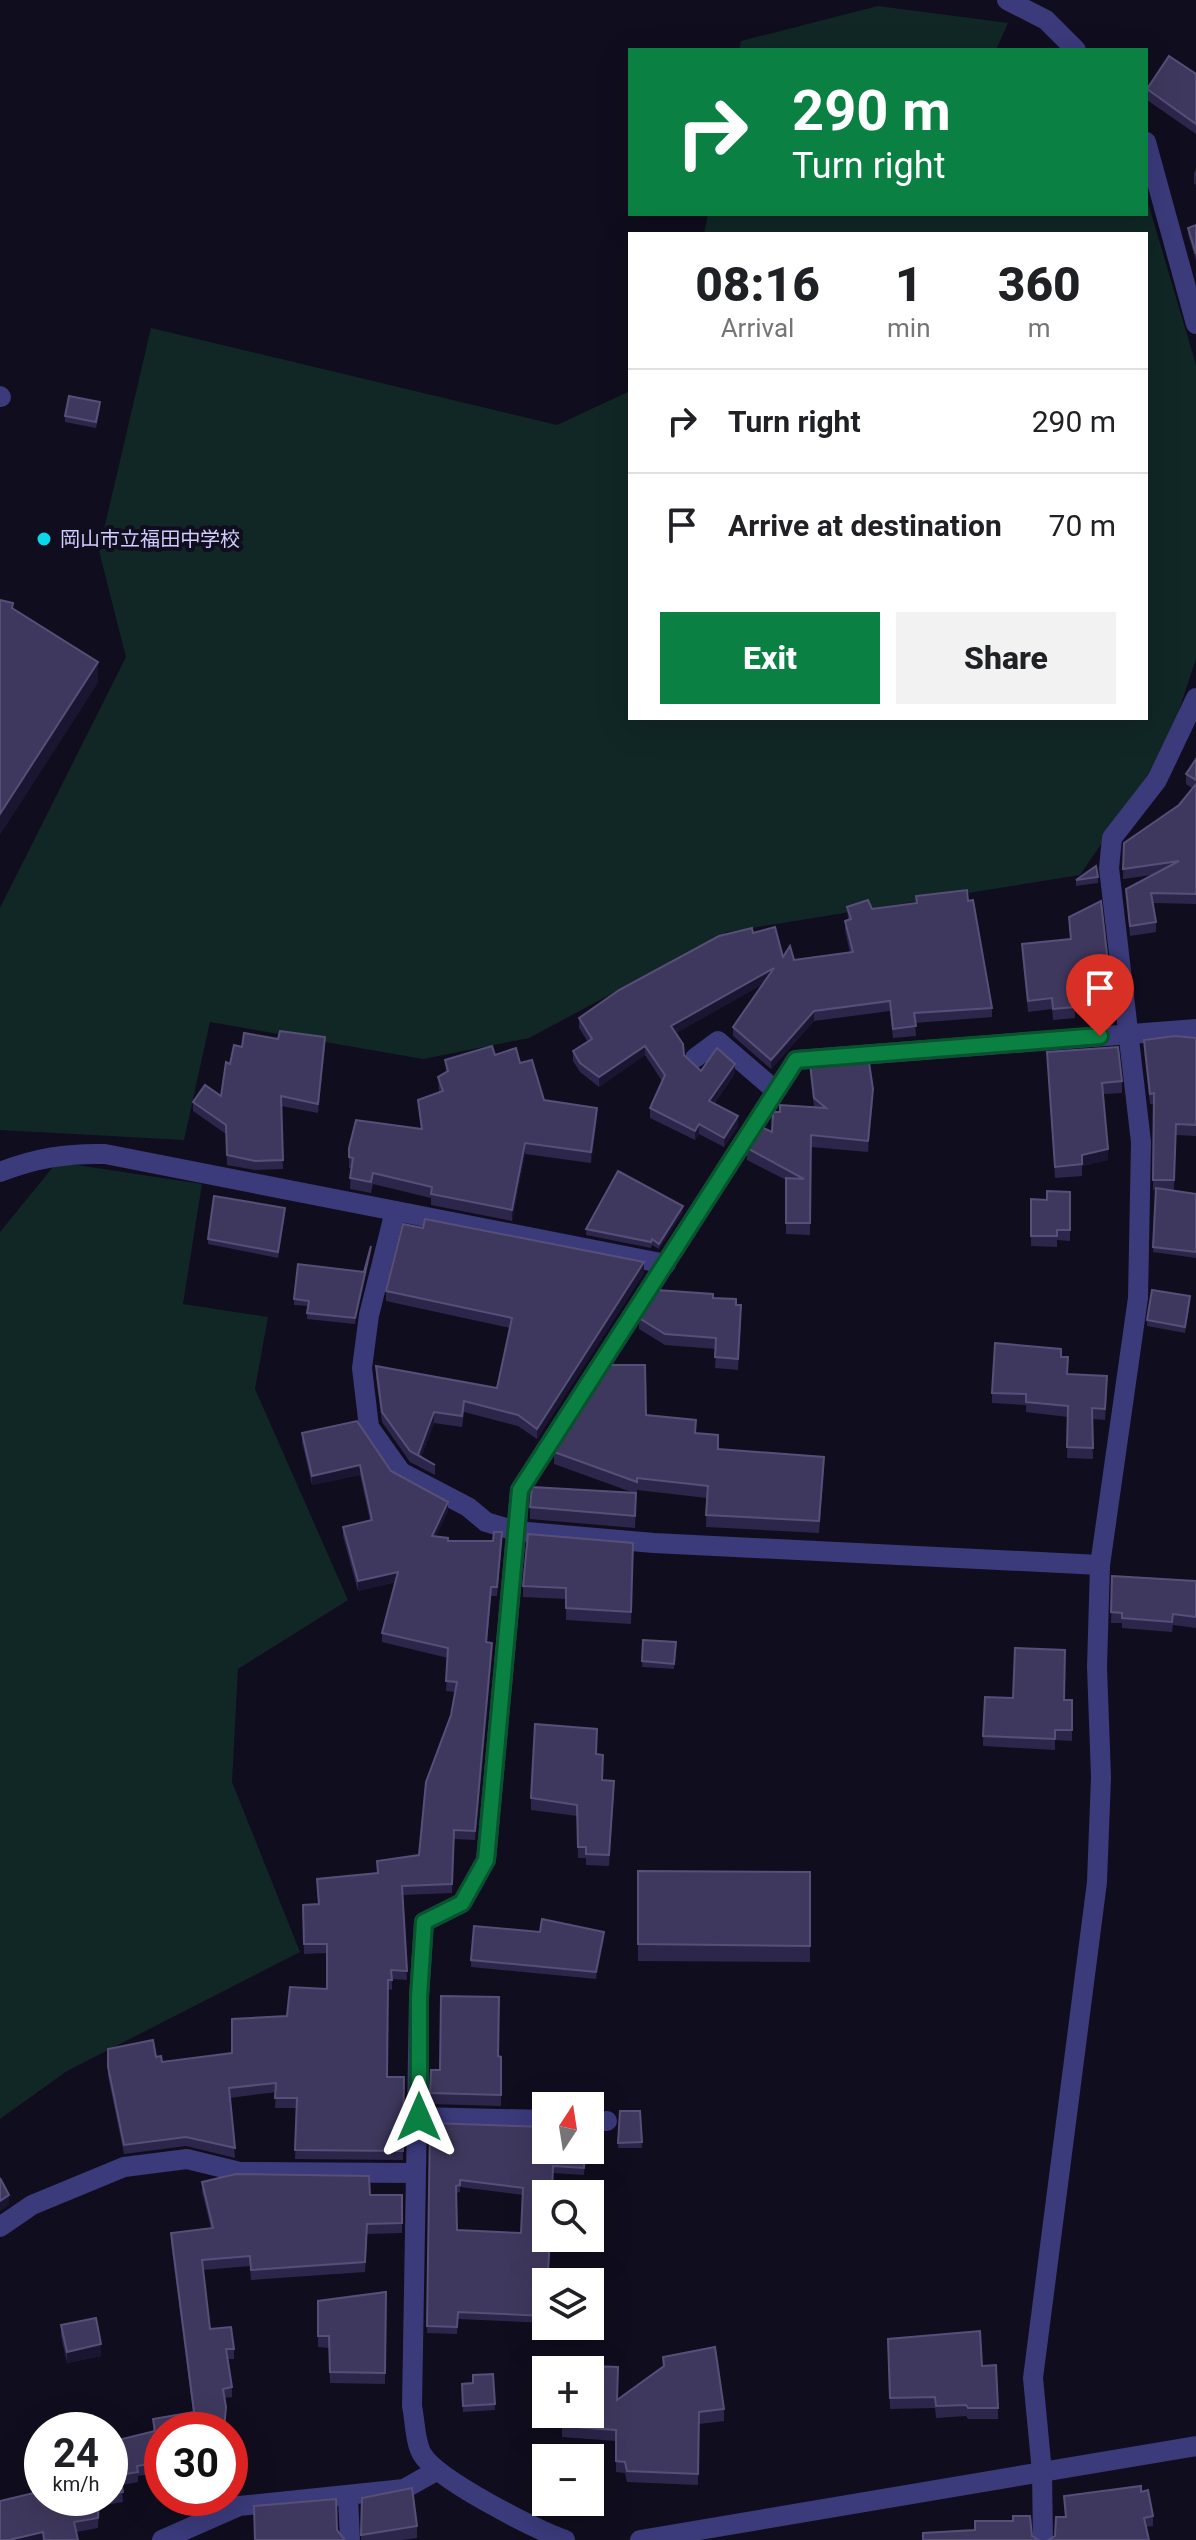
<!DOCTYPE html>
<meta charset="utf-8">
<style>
:root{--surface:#fff;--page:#f2f2f2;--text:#202124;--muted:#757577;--line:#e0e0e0;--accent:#0b8043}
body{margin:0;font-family:Roboto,"Noto Sans JP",sans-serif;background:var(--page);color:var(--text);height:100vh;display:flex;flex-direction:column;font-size:30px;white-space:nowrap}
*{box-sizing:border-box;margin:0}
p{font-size:26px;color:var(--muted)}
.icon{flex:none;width:44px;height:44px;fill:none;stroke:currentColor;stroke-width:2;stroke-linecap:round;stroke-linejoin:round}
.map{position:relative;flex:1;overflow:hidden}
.details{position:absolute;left:628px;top:232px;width:520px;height:488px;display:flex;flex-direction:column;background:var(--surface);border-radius:0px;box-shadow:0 8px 32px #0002}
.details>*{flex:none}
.guide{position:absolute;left:628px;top:48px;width:520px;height:168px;border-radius:0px;box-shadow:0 8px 32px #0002;background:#0b8043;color:#fff;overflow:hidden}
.needle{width:52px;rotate:12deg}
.tools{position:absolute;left:532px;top:2092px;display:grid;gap:16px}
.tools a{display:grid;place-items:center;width:72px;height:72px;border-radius:0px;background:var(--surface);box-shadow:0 8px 32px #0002;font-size:40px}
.speed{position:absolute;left:24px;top:2412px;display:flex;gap:16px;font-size:40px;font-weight:700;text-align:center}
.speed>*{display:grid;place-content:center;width:104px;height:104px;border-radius:50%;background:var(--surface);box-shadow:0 8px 32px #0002;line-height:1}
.speed small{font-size:20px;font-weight:400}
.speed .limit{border:12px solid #d22;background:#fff;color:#111}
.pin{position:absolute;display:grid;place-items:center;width:68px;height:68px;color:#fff;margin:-82px -34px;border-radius:50% 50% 50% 0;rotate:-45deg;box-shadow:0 0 8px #0007}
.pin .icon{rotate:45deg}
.me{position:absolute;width:88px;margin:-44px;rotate:0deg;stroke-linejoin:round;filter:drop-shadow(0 0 6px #0008)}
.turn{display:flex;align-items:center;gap:28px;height:168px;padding:0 32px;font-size:36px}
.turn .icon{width:104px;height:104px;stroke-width:2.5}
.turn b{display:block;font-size:56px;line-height:68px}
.eta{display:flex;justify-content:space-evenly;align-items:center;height:136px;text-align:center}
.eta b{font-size:48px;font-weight:800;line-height:56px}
.action{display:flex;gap:16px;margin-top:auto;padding:16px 32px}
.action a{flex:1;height:92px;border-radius:0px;background:var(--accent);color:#fff;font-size:32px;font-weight:800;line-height:92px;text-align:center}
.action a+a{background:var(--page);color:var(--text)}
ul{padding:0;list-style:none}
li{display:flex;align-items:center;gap:24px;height:104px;padding:0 32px;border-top:2px solid var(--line)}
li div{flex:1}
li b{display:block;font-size:30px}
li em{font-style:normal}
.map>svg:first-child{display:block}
</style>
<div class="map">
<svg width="1196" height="2540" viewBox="0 0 1196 2540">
<rect width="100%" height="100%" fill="#100d1e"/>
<!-- green -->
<g fill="#102726">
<polygon points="878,6 1008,23 996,50 739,50 741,41"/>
<polygon points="1146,196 1196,365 1196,659 1166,749 1080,875 727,932 529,1038 423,1059 210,1022 184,1140 0,1130 0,908 126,657 99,551 151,328 557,425 630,391 630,718 1146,718 1146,234 704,234 708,214 1146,214"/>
<polygon points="57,1162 202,1184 183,1304 268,1317 255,1389 348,1600 238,1669 232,1782 300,1952 67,2071 0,2119 0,1232"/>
</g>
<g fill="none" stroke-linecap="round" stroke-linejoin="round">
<!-- minor -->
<g stroke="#3b3a7b" stroke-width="20">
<polyline points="1007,0 1046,20 1076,50"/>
<polyline points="1146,142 1196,324"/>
<polyline points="0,396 1,397"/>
<polyline points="695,1058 718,1041 776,1091"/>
<path d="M0 1172C36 1158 67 1153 105 1154L666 1264"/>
<polyline points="395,1211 369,1315 362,1368 369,1427 401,1472 468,1507 486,1522 516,1531 654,1543 1100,1565"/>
<polyline points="419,2117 546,2120"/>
<polyline points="590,2121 607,2121"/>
<polyline points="0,2227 32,2205 124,2167 187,2159 240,2172 415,2173"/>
<polyline points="348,2497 350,2540"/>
<polyline points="162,2540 239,2506 404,2489 436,2471"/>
<path d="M565 2540C535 2529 437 2480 422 2454 415 2442 415 2420 412 2406L419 1997 424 1922 462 1903 486 1860 520 1490 796 1060 1196 1029"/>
<polyline points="640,2540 1196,2446"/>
<polyline points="1043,2540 1042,2472 1033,2378 1097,1882 1101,1777 1097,1667 1100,1565 1138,1298 1141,1142 1109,868 1112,838 1157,780 1196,698"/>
</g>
</g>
<!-- wall -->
<g fill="#2d264b" fill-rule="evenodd">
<polygon points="1196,74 1196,134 1147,100 1147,89"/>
<polygon points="1196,169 1196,185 1194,183 1194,173"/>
<polygon points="1196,225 1196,261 1188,234 1188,228"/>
<polygon points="100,408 96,428 65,422 65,416"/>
<polygon points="1196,759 1196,904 1153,903 1156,922 1156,932 1130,936 1126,889 1152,875 1123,879 1124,843 1179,805 1192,788 1186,784 1186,774"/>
<polygon points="1098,877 1098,883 1076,886 1076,880"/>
<polygon points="916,896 968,901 992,1008 992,1017 915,1023 916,1036 893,1038 890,1011 814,1021 771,1069 733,1036 733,1027 763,984 676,1033 684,1055 701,1071 735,1073 714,1104 738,1126 724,1147 699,1134 695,1140 650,1118 650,1108 662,1081 645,1055 599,1087 580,1072 573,1061 573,1051 588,1042 579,1028 579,1018 753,933 783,957 794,960 850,953 845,930 845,921 848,920 847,907 872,909 916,903"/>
<polygon points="1069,917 1111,990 1111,1001 1075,1007 1075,1018 1053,1020 1052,1009 1028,1012 1022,955 1022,944 1070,939"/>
<polygon points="1196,1038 1196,1136 1176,1135 1174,1190 1196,1194 1196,1258 1153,1252 1156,1190 1153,1190 1154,1104 1150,1104 1144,1051 1144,1040"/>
<polygon points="278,1039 325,1046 318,1113 281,1106 283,1169 255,1170 227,1165 226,1134 193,1111 193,1102 221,1096 230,1064 242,1047"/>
<polygon points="1047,1052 1122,1081 1122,1093 1103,1094 1108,1160 1082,1166 1082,1176 1055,1178"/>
<polygon points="495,1055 520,1063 544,1100 597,1118 591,1163 525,1154 512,1221 431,1205 431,1198 373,1184 371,1193 350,1189 351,1168 349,1168 349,1148 421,1129 418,1100 439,1092 438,1077 446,1073 445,1060"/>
<polygon points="810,1063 873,1100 868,1152 811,1147 810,1235 786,1234 786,1180 747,1160 747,1148 772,1132 780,1112 814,1107 810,1074"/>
<polygon points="1070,1192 1070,1241 1057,1240 1057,1247 1031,1246 1031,1199 1047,1200"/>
<polygon points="683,1212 659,1249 652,1245 651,1248 586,1235 586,1229"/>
<polygon points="285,1214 278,1258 208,1244 208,1239"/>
<polygon points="371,1252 355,1324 307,1319 308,1306 294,1305 294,1299 364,1272"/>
<polygon points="644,1273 537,1439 518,1426 464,1412 462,1427 434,1423 421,1457 435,1465 435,1475 410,1462 382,1422 376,1377 376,1366 497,1388 510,1328 386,1301 386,1291"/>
<polygon points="713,1298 736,1305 741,1316 738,1370 715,1368 716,1349 665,1345 639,1329 639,1318"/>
<polygon points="1190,1302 1185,1333 1147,1326 1147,1320"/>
<polygon points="1061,1357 1068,1374 1107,1387 1105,1420 1092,1419 1093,1459 1067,1458 1068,1417 1026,1412 1026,1405 992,1403 992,1393"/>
<polygon points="646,1415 696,1433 718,1449 824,1469 819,1533 706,1527 707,1498 637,1490 637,1494 554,1464 554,1452"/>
<polygon points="302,1433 391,1471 448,1511 436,1536 448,1541 502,1541 497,1596 491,1596 487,1642 492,1652 475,1840 454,1839 452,1893 403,1895 407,1980 392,1979 392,1990 388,1989 387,2077 404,2077 403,2160 295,2159 297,2108 275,2108 276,2092 230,2098 235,2158 186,2146 124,2154 108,2076 108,2049 156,2057 162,2062 232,2053 327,1989 327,1953 304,1954 303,1905 318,1904 317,1879 377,1873 419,1855 451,1715 455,1692 446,1691 448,1658 382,1642 382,1633 396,1582 358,1591 343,1536 343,1527 370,1520 360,1475 312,1485 302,1442"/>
<polygon points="636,1506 635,1528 530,1519 530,1507"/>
<polygon points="633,1543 631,1624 566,1620 566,1599 523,1597 523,1586"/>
<polygon points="1112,1576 1196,1581 1196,1628 1173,1625 1172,1632 1122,1628 1122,1623 1111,1623"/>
<polygon points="643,1640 676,1642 674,1669 642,1667"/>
<polygon points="1064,1700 1072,1700 1072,1741 1055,1740 1055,1750 983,1746 983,1736"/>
<polygon points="597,1754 603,1780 614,1793 609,1866 586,1865 586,1858 578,1858 577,1816 531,1810 531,1798"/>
<polygon points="810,1872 810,1962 638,1961 638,1944"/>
<polygon points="540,1932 604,1939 596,1979 471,1967 471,1960"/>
<polygon points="499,2056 501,2057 501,2106 430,2104 431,2070 440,2070"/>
<polygon points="620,2111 640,2111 642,2148 618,2148"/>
<path d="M430 2123 585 2150 584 2175 553 2173 546 2282V2323L458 2319 457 2334 427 2333ZM460 2187 523 2195 521 2233 457 2230 456 2193 460 2192Z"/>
<polygon points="202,2182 370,2195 402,2195 402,2233 367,2234 365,2272 251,2280 250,2266 203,2270 210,2329 234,2349 234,2359 228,2359 232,2387 232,2397 224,2398 226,2417 162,2430 162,2472 138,2476 138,2482 122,2485 123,2502 99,2506 98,2528 76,2532 78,2540 0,2540 42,2498 110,2498 110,2442 153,2431 153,2419 193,2412 171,2243 171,2233 211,2228 202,2192"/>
<polygon points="386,2292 385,2384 330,2383 329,2348 318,2347 318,2301"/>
<polygon points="61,2325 101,2356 67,2363 61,2336"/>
<polygon points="888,2339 982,2366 998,2408 998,2419 968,2419 966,2416 936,2418 935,2408 890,2409"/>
<polygon points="663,2357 724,2409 724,2421 699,2424 698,2485 627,2482 625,2473 616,2472 616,2441 562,2437 562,2414 617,2400 663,2367"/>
<polygon points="493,2374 495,2410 463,2412 462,2384 473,2383"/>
<polygon points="1141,2492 1153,2516 1153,2526 1055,2536 1065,2517 1064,2496"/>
<polygon points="362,2498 417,2526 417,2538 401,2540 361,2540"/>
</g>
<!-- shaded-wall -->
<g fill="#1a1531">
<polygon points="98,662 98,683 0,835 0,814"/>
<polygon points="774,968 774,978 671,1036 671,1026"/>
<polygon points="814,1011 814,1021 771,1069 771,1060"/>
<polygon points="325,1037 325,1046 318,1113 318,1104"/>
<polygon points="645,1046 645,1055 599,1087 599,1077"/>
<polygon points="735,1064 735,1073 709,1110 709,1101"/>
<polygon points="873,1089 873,1100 868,1152 868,1141"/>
<polygon points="597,1108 597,1118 591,1163 591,1152"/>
<polygon points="738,1116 738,1126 724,1147 724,1138"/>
<polygon points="699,1124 699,1134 695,1140 695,1131"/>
<polygon points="525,1143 525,1154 512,1221 512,1210"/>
<polygon points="1108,1149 1108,1160 1082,1166 1082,1155"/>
<polygon points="683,1206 683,1212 659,1249 659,1244"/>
<polygon points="371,1246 371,1252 355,1324 355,1318"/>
<polygon points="644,1262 644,1273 537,1439 537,1429"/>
<polygon points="434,1412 434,1423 421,1457 418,1456"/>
<polygon points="360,1465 360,1475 312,1485 312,1476"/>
<polygon points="448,1502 448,1511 432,1545 432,1536"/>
<polygon points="398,1572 398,1581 358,1591 358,1581"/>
<polygon points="492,1643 492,1652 475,1840 475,1831"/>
<polygon points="604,1932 604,1939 596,1979 596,1972"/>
<polygon points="9,2195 9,2205 0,2211 0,2201"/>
<polygon points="101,2344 101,2356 67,2363 67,2352"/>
<polygon points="43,2532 43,2540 9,2540"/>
</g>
<!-- building -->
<g fill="#3f385e" stroke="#564f77" stroke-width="2" fill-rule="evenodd">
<polygon points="1169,56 1196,74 1196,124 1147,89"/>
<polygon points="1196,225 1196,254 1188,228"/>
<polygon points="69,396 100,402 96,422 65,416"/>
<polygon points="0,600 13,603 12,608 98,662 0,814"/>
<polygon points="1196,759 1196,780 1186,774"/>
<polygon points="1196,784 1196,894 1151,893 1156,922 1130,926 1126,889 1179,861 1123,869 1124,843 1179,805"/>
<polygon points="1096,866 1098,877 1076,880"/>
<polygon points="967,890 968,901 973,900 992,1008 914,1013 916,1026 893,1029 890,1001 814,1011 771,1060 733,1027 774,968 671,1026 683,1044 684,1055 701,1071 717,1048 735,1064 709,1101 738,1116 724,1138 699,1124 695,1131 650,1108 665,1075 645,1046 599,1077 580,1063 573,1051 592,1039 579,1018 619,990 719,936 752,928 753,933 775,927 783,957 790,946 794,960 853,952 845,921 851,919 847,907 868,900 872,909 917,903 916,896"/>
<polygon points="1101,901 1111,990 1074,996 1075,1007 1053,1009 1052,998 1028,1001 1022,944 1071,939 1069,917"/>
<polygon points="280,1031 325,1037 318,1104 281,1096 283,1160 255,1161 227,1155 226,1125 193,1102 205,1085 221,1096 226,1062 230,1064 234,1045 242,1047 244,1033 278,1039"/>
<polygon points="1175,1036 1196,1038 1196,1125 1176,1124 1174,1180 1153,1180 1154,1093 1150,1094 1144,1040"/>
<polygon points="492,1046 495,1055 516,1048 520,1063 532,1060 544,1100 597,1108 591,1152 525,1143 512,1210 431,1194 432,1187 373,1173 371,1182 350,1178 353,1158 349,1157 349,1148 356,1120 422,1129 418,1100 443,1091 438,1077 448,1071 445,1060"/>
<polygon points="1118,1047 1122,1081 1102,1083 1108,1149 1082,1155 1082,1164 1055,1167 1047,1052"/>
<polygon points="868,1056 873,1089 868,1141 811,1135 810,1223 786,1223 786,1178 804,1179 747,1148 761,1127 772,1132 773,1112 780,1112 780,1105 826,1108 814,1098 810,1063"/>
<polygon points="618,1171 683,1206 659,1244 652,1239 651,1242 586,1229"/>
<polygon points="1156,1188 1196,1194 1196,1252 1153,1247"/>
<polygon points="1047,1191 1070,1192 1070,1230 1057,1230 1057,1236 1031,1236 1031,1199 1047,1200"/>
<polygon points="214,1196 285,1208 278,1252 208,1239"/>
<polygon points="425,1219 644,1262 537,1429 518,1415 464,1401 462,1416 434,1412 418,1455 435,1465 410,1451 382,1412 376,1366 497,1388 512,1318 386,1291 403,1224 423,1228"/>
<polygon points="371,1246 355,1318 307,1313 309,1301 294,1299 298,1264 364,1272"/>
<polygon points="657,1290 713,1294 713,1298 736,1299 736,1305 741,1305 738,1359 715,1357 716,1338 665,1334 639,1318"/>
<polygon points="1152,1290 1190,1296 1185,1327 1147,1320"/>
<polygon points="995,1343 1061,1349 1061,1357 1068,1357 1067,1374 1107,1376 1105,1409 1092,1408 1093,1448 1067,1447 1068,1406 1026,1402 1026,1394 992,1393"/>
<polygon points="608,1365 645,1365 646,1415 696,1420 695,1433 718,1435 718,1449 824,1457 819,1521 706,1515 708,1486 637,1478 637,1482 554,1452"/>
<polygon points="357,1421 391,1471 448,1502 432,1536 448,1538 448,1541 493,1541 494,1532 502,1532 497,1587 491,1587 486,1642 492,1643 475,1831 454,1830 452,1884 402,1886 407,1971 391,1970 392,1980 388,1980 387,2077 404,2077 403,2151 295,2150 297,2098 275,2098 276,2083 229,2088 235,2148 186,2137 124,2145 108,2067 108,2049 153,2040 156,2057 161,2056 162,2062 232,2053 232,2019 287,2016 290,1987 327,1989 327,1944 304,1944 303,1905 319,1904 317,1879 378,1873 377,1861 419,1855 426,1782 451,1715 457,1682 446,1681 448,1648 382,1633 398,1572 358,1581 343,1527 372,1520 360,1465 312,1476 302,1433"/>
<polygon points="532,1487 636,1493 635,1516 530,1507"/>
<polygon points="528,1534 633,1543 631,1612 566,1608 566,1588 523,1586"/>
<polygon points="1112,1576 1196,1581 1196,1617 1173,1614 1172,1622 1122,1618 1122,1613 1111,1612"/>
<polygon points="643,1640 676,1642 674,1664 642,1661"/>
<polygon points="1015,1648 1065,1650 1064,1700 1072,1700 1072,1730 1055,1730 1055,1739 983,1736 985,1697 1013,1698"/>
<polygon points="535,1724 597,1729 596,1754 603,1755 602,1780 614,1781 609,1855 586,1854 586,1847 578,1847 577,1805 531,1798"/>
<polygon points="638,1871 810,1872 810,1946 638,1944"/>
<polygon points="542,1919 604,1932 596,1972 471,1960 474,1926 540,1932"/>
<polygon points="441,1996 499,1997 498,2056 501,2057 501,2095 430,2093 431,2070 440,2070"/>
<polygon points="620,2111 640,2111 642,2142 618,2143"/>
<path d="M430 2123 546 2127V2150H585L584 2168 553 2166 552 2194H546V2238H550L548 2271 573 2274V2282H546V2316L458 2312 457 2327 427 2326ZM460 2180 523 2188 521 2233 457 2230 456 2186 460 2185Z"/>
<polygon points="236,2174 369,2176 370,2195 402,2195 402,2223 367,2224 365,2262 251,2270 250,2256 202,2260 210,2329 231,2327 234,2349 226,2349 232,2387 223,2389 226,2407 224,2430 162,2430 162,2462 137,2466 138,2472 120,2475 123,2492 110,2494 110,2442 155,2431 153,2419 194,2412 171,2233 213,2228 202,2182"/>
<polygon points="0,2178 9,2195 0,2201"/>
<polygon points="386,2292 385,2373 330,2372 329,2336 318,2336 318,2301"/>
<polygon points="96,2318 101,2344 67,2352 61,2325"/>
<polygon points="980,2331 982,2366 996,2365 998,2408 968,2408 966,2405 936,2406 935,2397 890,2398 888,2339"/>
<polygon points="715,2347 724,2409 699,2412 698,2474 627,2471 625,2462 616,2461 616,2430 562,2426 562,2414 590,2414 590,2370 563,2370 563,2365 618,2367 617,2400 664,2366 663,2357"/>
<polygon points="493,2374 495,2404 463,2406 462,2384 473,2383 473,2375"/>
<polygon points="1141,2486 1141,2492 1148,2490 1153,2516 1144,2518 1149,2540 1048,2540 1055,2536 1056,2517 1066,2517 1064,2496"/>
<polygon points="412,2488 417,2526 361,2535 362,2498"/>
<polygon points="42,2491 42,2498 99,2498 98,2518 74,2522 78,2540 44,2540 43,2532 9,2540 0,2540 0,2501"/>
<polygon points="336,2499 337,2530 345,2540 255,2540 254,2506"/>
<polygon points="1013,2516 1030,2516 1032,2536 1039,2540 923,2540 923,2533 975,2530 975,2521 1013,2521"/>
</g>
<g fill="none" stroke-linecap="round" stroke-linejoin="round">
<defs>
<polyline id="route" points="419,2117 419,1997 424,1922 462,1903 486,1860 520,1490 796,1060 1100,1036"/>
</defs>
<!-- route casing -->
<use href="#route" stroke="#07532c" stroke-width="20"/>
<!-- route -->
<use href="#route" stroke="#0b8043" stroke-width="14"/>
</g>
<!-- markers -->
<circle fill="#0bd7ea" stroke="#100d1e" stroke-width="3" cx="44" cy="539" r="8"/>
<g text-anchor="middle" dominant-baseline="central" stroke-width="8" stroke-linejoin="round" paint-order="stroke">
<!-- poi labels -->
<g font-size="20" fill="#d1ccfd" stroke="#100d1e" text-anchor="start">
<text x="60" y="539">岡山市立福田中学校</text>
</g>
</g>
</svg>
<div class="tools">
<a><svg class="needle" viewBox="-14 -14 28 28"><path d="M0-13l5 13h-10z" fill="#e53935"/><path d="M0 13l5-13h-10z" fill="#757577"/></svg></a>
<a><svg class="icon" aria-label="search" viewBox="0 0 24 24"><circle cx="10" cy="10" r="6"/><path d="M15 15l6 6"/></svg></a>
<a><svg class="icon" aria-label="layers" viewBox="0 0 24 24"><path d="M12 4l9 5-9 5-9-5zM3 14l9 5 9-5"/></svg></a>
<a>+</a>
<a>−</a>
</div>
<div class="speed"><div>24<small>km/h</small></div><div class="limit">30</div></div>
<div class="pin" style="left:1100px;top:1036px;background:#d93025"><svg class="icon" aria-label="arrive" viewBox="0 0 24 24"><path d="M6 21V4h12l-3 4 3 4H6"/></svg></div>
<svg class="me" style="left:419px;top:2117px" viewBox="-20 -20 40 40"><path d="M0-17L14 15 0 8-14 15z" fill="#0b8043" stroke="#fff" stroke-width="4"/></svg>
<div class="guide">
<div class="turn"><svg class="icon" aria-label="right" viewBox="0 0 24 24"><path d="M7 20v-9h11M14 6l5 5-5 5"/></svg><div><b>290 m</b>Turn right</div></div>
</div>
<section class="details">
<div class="eta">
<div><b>08:16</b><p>Arrival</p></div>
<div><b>1</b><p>min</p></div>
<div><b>360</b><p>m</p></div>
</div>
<ul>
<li><svg class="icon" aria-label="right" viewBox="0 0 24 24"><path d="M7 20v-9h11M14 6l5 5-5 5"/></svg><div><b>Turn right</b></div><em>290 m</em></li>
<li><svg class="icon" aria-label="arrive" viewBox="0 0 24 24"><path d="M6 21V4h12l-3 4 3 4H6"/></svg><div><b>Arrive at destination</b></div><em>70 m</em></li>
</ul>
<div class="action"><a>Exit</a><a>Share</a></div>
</section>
</div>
